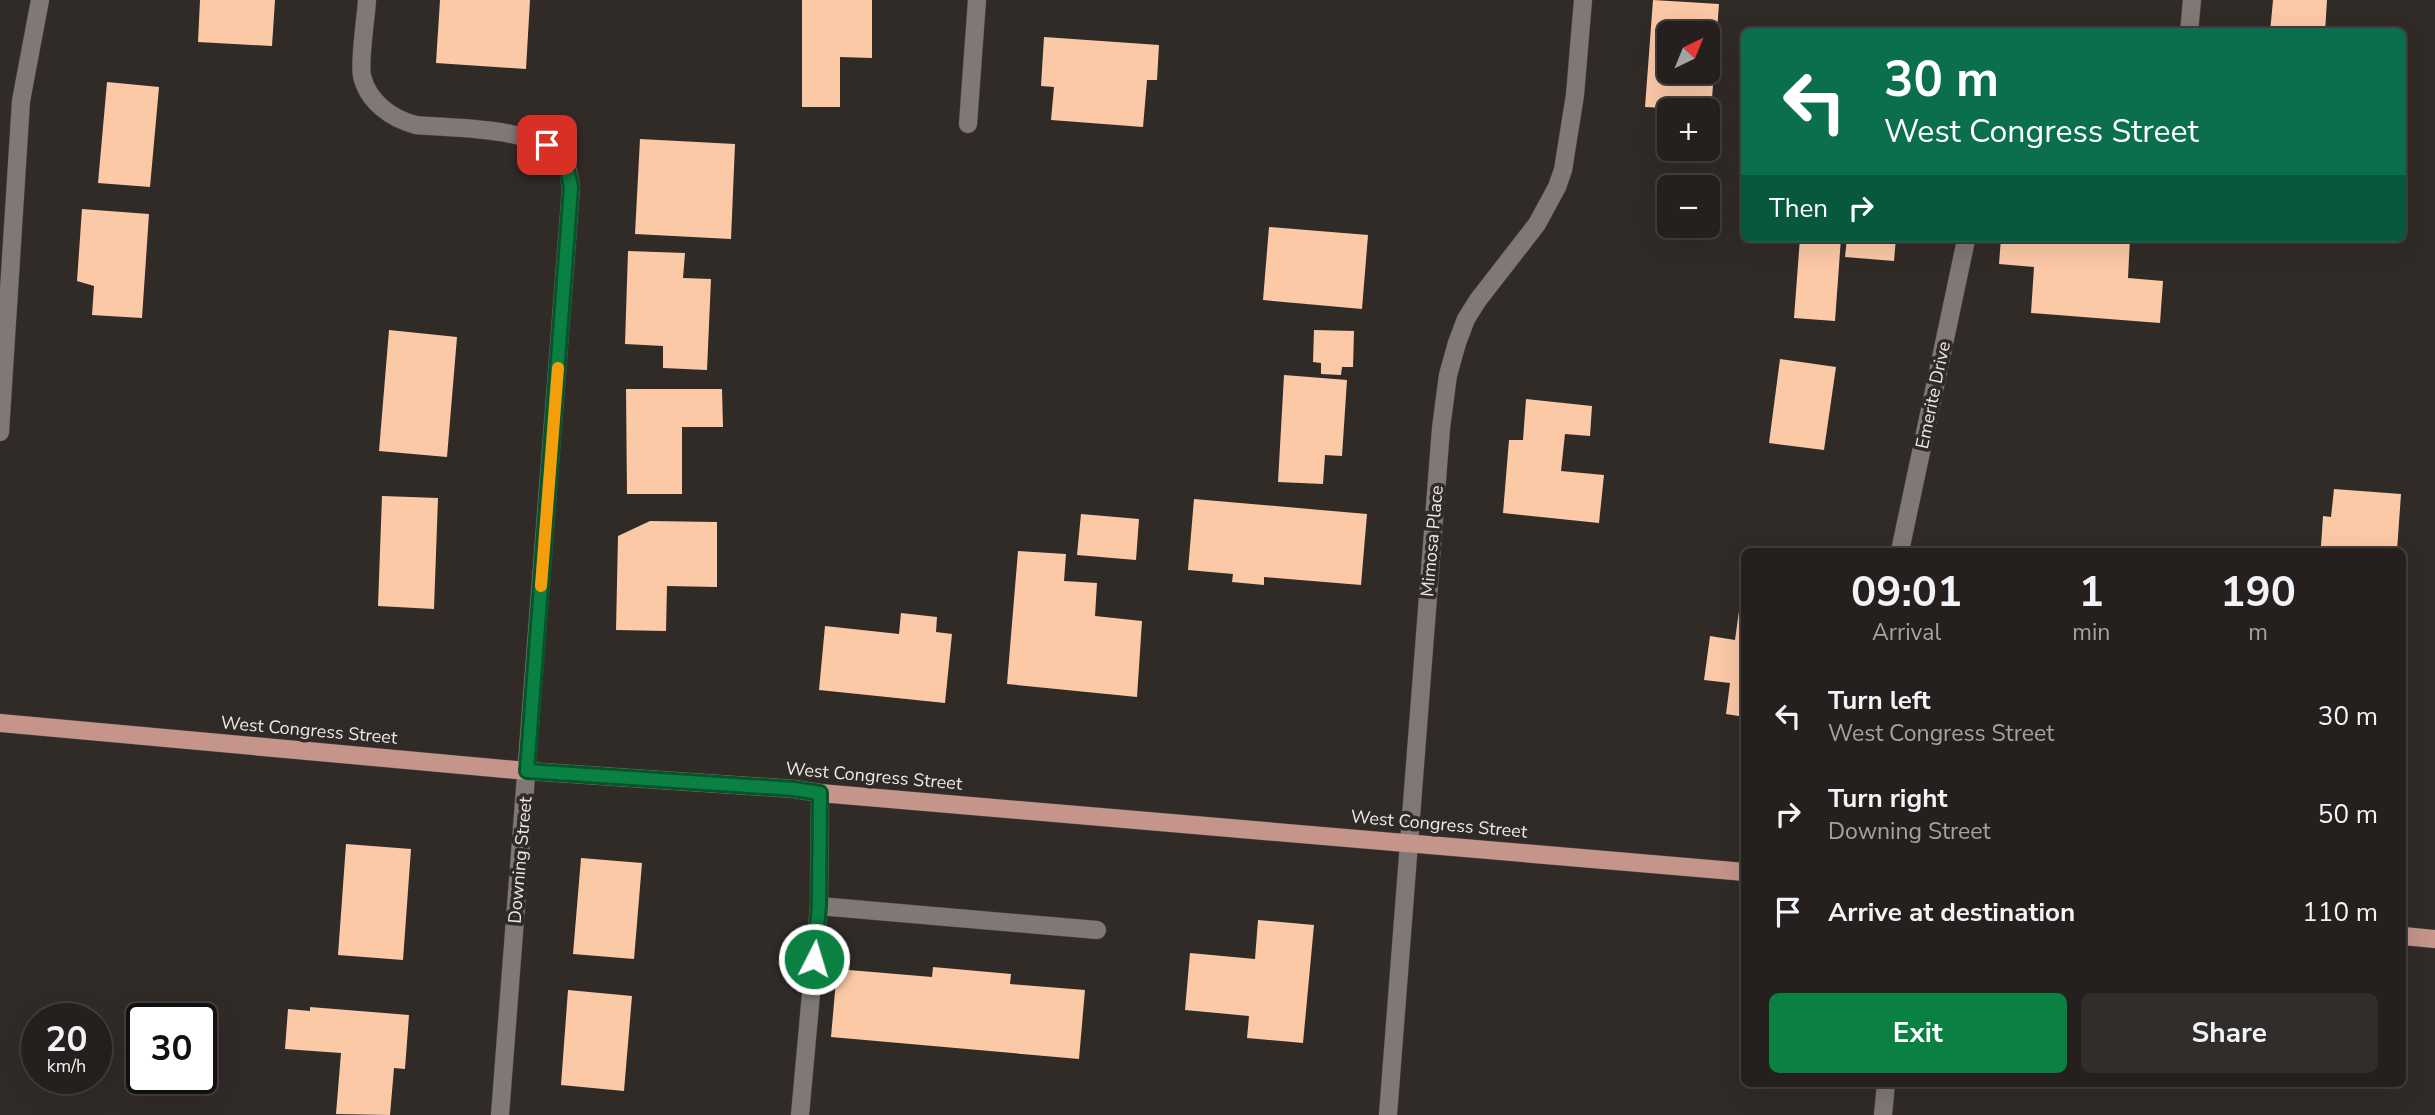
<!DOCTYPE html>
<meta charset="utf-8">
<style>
:root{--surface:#25201e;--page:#312d2b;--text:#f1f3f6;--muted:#a3a3a4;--line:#423e3c;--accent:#0b8043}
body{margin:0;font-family:"Nunito Sans",sans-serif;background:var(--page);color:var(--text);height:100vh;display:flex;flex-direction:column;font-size:26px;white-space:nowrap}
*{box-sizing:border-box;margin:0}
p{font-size:23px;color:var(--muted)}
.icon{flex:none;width:38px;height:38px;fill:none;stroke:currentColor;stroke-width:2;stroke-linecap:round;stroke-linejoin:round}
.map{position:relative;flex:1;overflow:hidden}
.side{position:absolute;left:1741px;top:548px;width:665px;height:539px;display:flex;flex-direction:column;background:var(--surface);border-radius:10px;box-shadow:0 7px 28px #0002,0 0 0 2px var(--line)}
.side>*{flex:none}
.hud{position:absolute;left:1741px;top:28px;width:665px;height:214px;border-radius:10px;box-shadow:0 7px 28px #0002,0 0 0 2px var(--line);background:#0b6e4f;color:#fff;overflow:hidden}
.needle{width:46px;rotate:43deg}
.tools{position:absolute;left:1657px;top:21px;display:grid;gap:14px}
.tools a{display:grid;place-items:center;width:63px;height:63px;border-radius:10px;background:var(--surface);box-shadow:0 7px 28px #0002,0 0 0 2px var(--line);font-size:35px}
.speed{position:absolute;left:21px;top:1003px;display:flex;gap:14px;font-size:35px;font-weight:700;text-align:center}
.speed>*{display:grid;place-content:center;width:91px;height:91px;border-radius:50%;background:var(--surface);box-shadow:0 7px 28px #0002,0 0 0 2px var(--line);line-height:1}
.speed small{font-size:18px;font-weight:400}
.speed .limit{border:4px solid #111;border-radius:10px;background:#fff;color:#111}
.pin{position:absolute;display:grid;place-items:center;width:60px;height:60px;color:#fff;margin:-30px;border-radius:14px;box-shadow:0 4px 10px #0006}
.me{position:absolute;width:77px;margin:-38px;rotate:5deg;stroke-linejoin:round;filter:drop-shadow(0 0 5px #0008)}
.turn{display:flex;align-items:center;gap:24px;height:147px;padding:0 28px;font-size:32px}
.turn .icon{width:91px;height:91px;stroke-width:2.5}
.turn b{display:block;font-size:49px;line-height:60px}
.then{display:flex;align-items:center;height:66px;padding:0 28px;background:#0003;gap:14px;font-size:26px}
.eta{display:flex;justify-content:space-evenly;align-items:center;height:119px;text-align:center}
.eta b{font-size:42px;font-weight:700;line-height:49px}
.primary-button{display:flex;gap:14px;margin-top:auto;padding:14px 28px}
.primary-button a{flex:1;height:80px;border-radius:10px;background:var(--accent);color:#fff;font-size:28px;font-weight:700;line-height:80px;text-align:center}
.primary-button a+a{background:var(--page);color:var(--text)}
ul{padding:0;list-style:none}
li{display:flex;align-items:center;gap:21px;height:98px;padding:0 28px}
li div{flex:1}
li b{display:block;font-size:26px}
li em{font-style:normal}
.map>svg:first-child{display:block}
</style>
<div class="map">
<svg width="2435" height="1115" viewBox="0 0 2435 1115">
<rect width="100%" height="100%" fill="#312b28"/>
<!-- building -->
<g fill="#fcc9a7" fill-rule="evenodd">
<polygon points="200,0 275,0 272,46 198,42"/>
<polygon points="440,0 530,0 526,69 436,63"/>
<polygon points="802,0 872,0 872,58 840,57 840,107 802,107"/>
<path d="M1653 0 1719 4 1711 112 1708 110 1645 107ZM1670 33H1708V72H1670Z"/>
<polygon points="2273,0 2327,0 2325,32 2270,32"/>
<polygon points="1044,37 1159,45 1157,80 1147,80 1143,127 1051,120 1054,87 1041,86"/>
<polygon points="107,82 159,87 150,187 98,183"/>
<polygon points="640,139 735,144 731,239 635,234"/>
<polygon points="82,209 149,214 142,318 92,315 94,286 77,281"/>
<polygon points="1269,227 1368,235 1362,309 1263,300"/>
<polygon points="1800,238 1841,238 1835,321 1794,318"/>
<polygon points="1847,238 1896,238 1894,261 1845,257"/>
<polygon points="2001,238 2130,238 2128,278 2163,281 2160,323 2031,313 2034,267 1999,264"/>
<polygon points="628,251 685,253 683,278 711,279 707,370 663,368 663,346 625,344"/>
<polygon points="389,330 457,337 447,457 379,451"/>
<polygon points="1314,330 1354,331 1353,367 1342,367 1341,375 1321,374 1321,363 1313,362"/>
<polygon points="1780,359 1836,367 1824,450 1769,443"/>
<polygon points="1284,375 1347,380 1342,456 1325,455 1323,484 1278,482"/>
<polygon points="626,389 722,389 723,427 682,427 682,494 627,494"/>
<polygon points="1526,399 1592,406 1590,436 1565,434 1561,471 1604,475 1599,523 1503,513 1509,440 1523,440"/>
<polygon points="2334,489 2401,494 2397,551 2332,551 2332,547 2321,546 2323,516 2331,517"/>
<polygon points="382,496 438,498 434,609 378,606"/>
<polygon points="1194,499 1367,514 1361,585 1264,577 1264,585 1232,582 1233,574 1188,570"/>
<polygon points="1081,514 1139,519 1136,560 1077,555"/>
<polygon points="650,521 717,522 717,587 667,586 666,631 616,630 618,536"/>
<polygon points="1018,551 1066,554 1064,581 1097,583 1095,616 1142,621 1137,697 1007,684"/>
<polygon points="1739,611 1745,612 1745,717 1726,714 1730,683 1704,680 1710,636 1735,640"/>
<polygon points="901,613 937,617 936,632 952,634 945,703 819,690 825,626 899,634"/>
<polygon points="346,844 411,849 403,960 338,955"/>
<polygon points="581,858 642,863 634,959 573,954"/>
<polygon points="1258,920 1314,925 1303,1043 1247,1038 1249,1016 1185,1010 1190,953 1255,959"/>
<polygon points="933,967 1011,974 1010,984 1085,990 1079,1059 831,1037 837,969 932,977"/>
<polygon points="568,990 632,996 624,1091 561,1085"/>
<polygon points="310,1007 409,1015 405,1069 394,1068 390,1115 336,1114 341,1053 285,1049 288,1009 310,1011"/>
</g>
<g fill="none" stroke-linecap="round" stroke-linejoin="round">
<defs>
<g id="minor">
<path d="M367 0C366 18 359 61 362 76 368 102 392 119 416 125 456 129 533 126 561 158 569 166 569 177 571 188L500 1115"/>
<polyline points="2189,32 2192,0"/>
<polyline points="968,124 977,0"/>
<polyline points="0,432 21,101 40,0"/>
<polyline points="1900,551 1966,240"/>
<polyline points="819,906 1097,930"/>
<polyline points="800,1115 819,906 820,793"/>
<polyline points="1388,1115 1441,428 1448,375 1457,343 1466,319 1478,300 1537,224 1557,187 1563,170 1575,95 1583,0"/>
<polyline points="1883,1115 1886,1083"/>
</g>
<g id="major">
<polyline points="0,723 527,771 794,789 820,793 1745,872"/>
<polyline points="2403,936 2435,939"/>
</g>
</defs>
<!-- minor casing -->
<use href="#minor" stroke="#4b4745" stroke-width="19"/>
<!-- major casing -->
<use href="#major" stroke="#4b4745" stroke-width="19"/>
<!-- minor -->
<use href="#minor" stroke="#7f7875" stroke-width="18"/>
<!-- major -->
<use href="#major" stroke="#c5948b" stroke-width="18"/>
</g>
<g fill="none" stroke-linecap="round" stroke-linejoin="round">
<defs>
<path id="route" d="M547 145C564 160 568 166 571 188L527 771 794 789 820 793 819 906 814 959"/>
</defs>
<!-- route casing -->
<use href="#route" stroke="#07532c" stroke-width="18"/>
<!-- route -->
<use href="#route" stroke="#0b8043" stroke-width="12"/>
<!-- slow -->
<polyline stroke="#f59e0b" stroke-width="12" points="541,586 558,368"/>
</g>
<g text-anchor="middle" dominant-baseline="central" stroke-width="7" stroke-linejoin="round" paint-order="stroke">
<!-- street labels -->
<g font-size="18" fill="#eeeae8" stroke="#312b28">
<text transform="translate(1933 395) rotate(-78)">Emerite Drive</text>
<text transform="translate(1432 541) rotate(-85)">Mimosa Place</text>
<text transform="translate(309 730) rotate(5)">West Congress Street</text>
<text transform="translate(874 776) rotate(5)">West Congress Street</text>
<text transform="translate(1439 824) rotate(5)">West Congress Street</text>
<text transform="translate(520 860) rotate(-85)">Downing Street</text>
</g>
</g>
</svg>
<div class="tools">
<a><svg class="needle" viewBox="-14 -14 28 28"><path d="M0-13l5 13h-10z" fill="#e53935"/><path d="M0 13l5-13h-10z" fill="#a3a3a4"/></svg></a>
<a>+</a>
<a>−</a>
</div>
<div class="speed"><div>20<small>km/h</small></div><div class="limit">30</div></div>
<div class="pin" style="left:547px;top:145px;background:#d93025"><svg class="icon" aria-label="arrive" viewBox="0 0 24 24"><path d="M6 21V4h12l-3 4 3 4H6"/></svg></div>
<svg class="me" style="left:814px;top:959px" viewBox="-20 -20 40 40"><circle r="17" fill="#0b8043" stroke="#fff" stroke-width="3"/><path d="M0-11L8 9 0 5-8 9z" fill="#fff"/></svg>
<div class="hud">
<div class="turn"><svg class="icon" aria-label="left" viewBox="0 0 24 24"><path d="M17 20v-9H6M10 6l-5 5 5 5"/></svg><div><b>30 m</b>West Congress Street</div></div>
<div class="then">Then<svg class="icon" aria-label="right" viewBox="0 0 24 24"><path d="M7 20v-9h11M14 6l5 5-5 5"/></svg></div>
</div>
<section class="side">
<div class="eta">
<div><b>09:01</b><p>Arrival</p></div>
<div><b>1</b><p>min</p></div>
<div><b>190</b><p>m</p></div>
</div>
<ul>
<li><svg class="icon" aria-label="left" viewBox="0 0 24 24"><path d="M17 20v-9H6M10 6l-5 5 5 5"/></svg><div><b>Turn left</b><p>West Congress Street</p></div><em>30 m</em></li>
<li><svg class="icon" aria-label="right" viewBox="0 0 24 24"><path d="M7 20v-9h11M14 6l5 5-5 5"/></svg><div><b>Turn right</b><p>Downing Street</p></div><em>50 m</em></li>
<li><svg class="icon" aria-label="arrive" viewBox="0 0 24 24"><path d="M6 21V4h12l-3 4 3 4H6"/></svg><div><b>Arrive at destination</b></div><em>110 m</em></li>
</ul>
<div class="primary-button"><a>Exit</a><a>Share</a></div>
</section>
</div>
